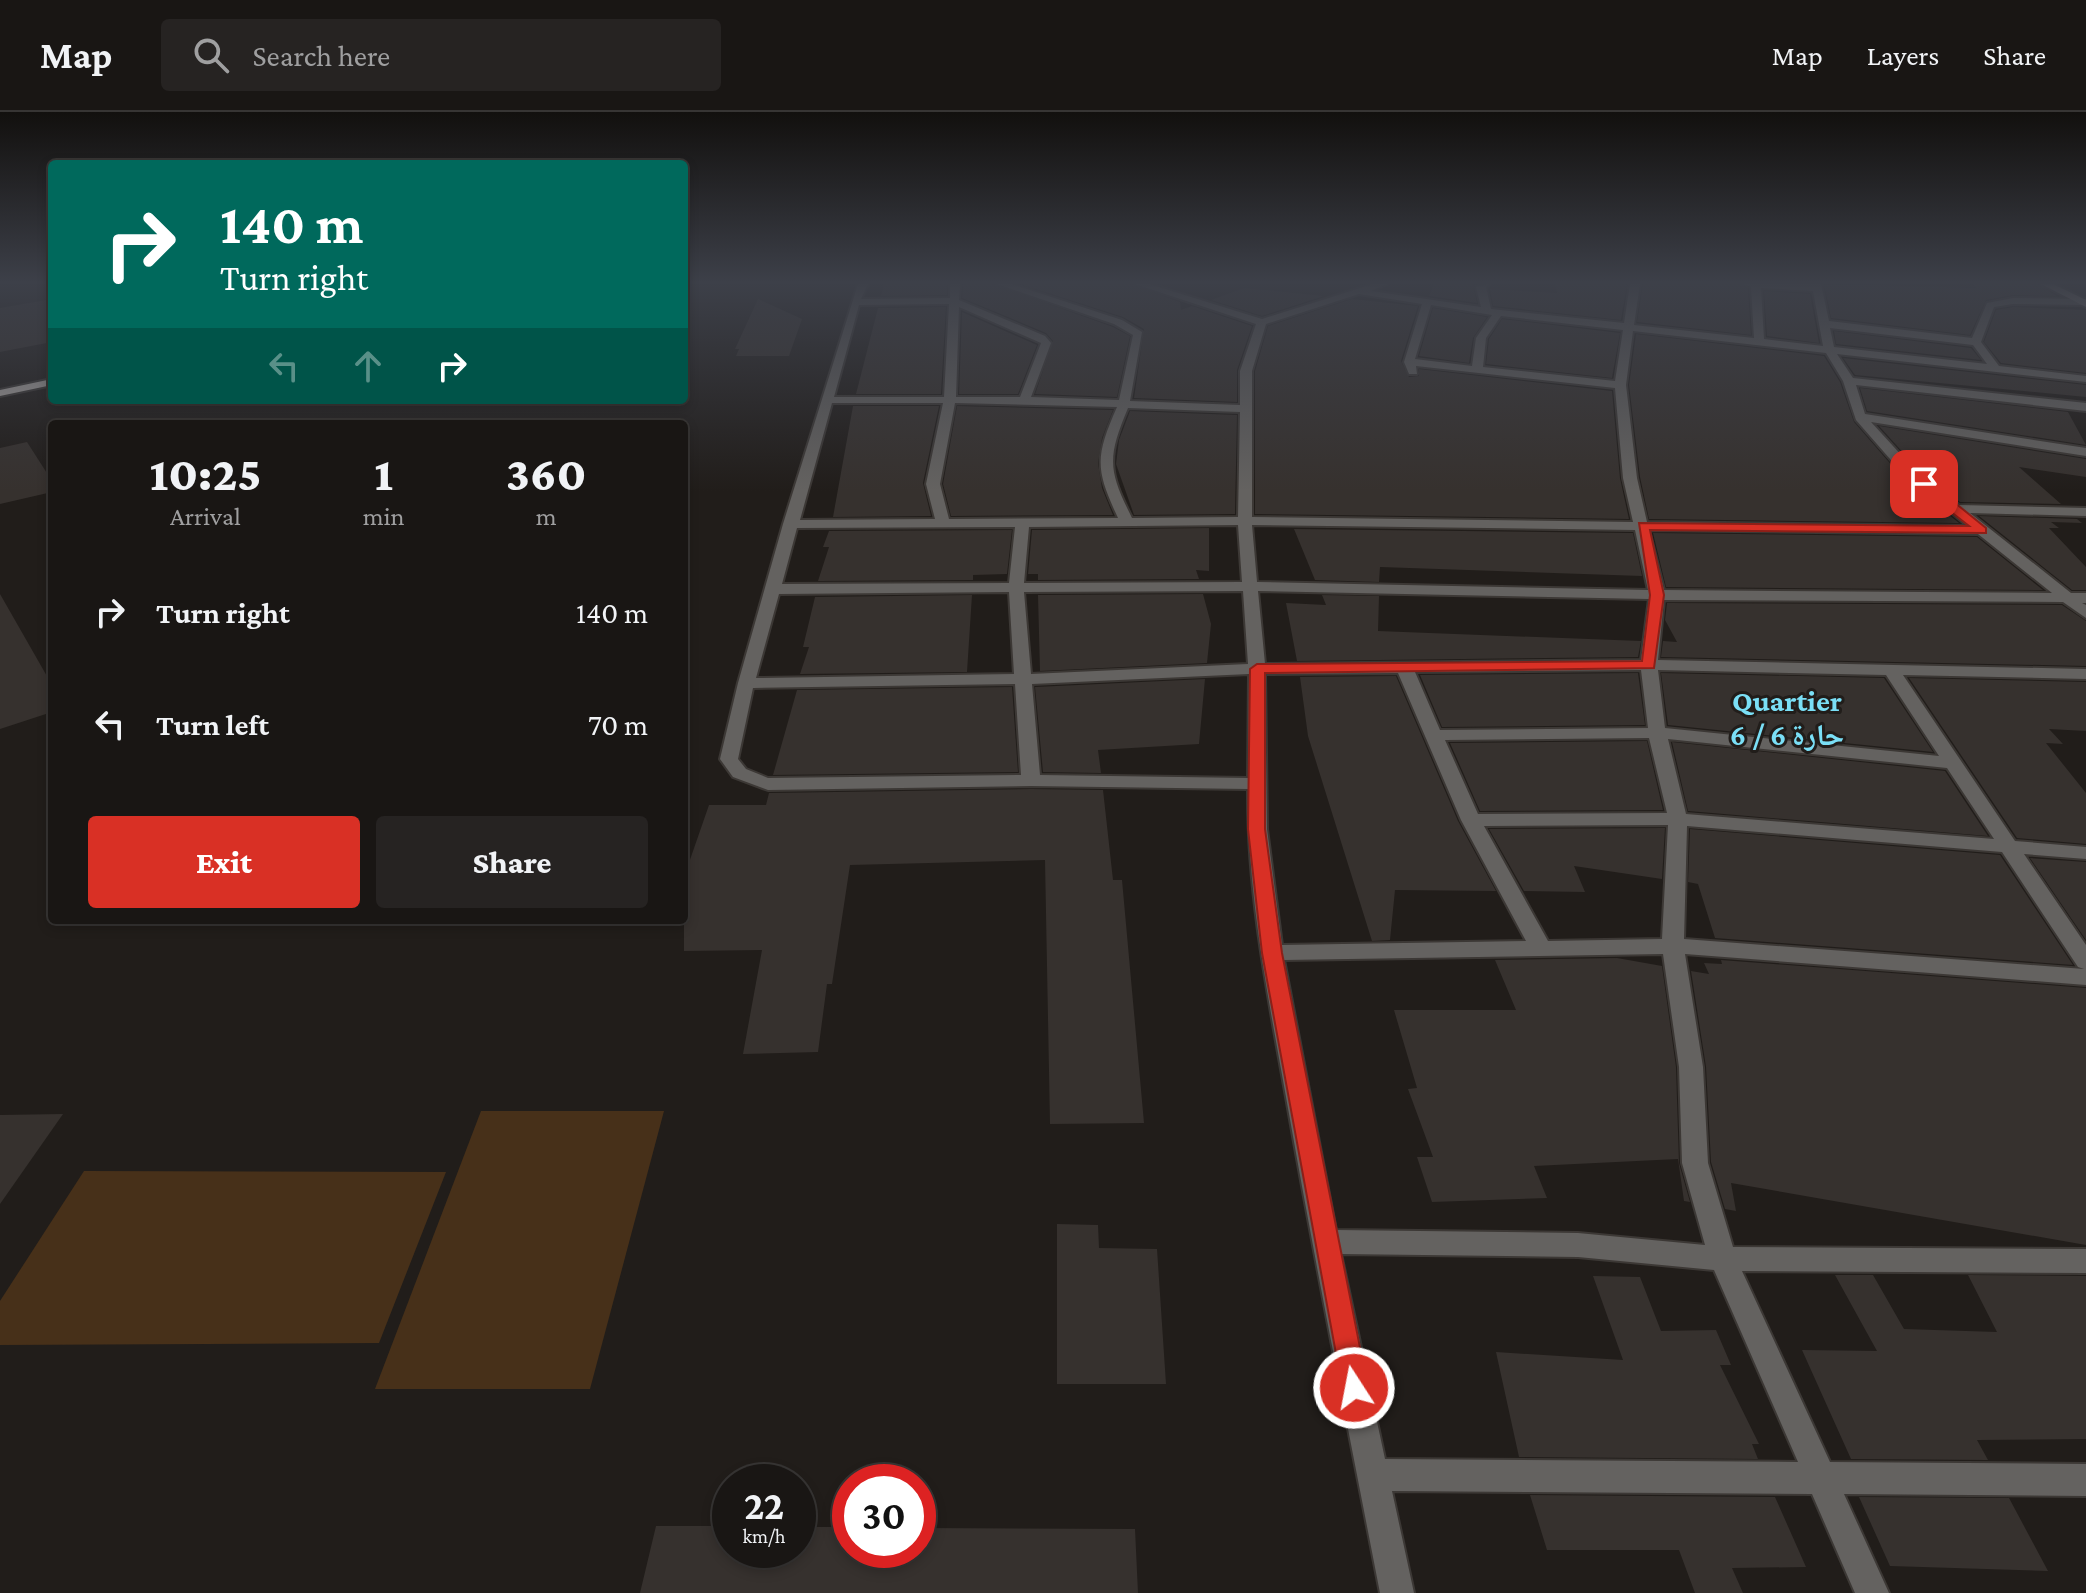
<!DOCTYPE html>
<meta charset="utf-8">
<style>
:root{--surface:#191614;--page:#262322;--text:#f1f3f6;--muted:#9f9fa0;--line:#373534;--accent:#d93025}
body{margin:0;font-family:"Crimson Pro","Noto Naskh Arabic",serif;background:var(--page);color:var(--text);height:100vh;display:flex;flex-direction:column;font-size:30px;white-space:nowrap}
*{box-sizing:border-box;margin:0}
p{font-size:26px;color:var(--muted)}
.icon{flex:none;width:44px;height:44px;fill:none;stroke:currentColor;stroke-width:2;stroke-linecap:round;stroke-linejoin:round}
.map{position:relative;flex:1;overflow:hidden}
.panel{position:absolute;left:48px;top:308px;width:640px;height:504px;display:flex;flex-direction:column;background:var(--surface);border-radius:8px;box-shadow:0 4px 12px #0003,0 0 0 2px var(--line)}
.panel>*{flex:none}
.guide{position:absolute;left:48px;top:48px;width:640px;height:244px;border-radius:8px;box-shadow:0 4px 12px #0003,0 0 0 2px var(--line);background:#00695c;color:#fff;overflow:hidden}
.speed{position:absolute;left:712px;top:1352px;display:flex;gap:16px;font-size:40px;font-weight:700;text-align:center}
.speed>*{display:grid;place-content:center;width:104px;height:104px;border-radius:50%;background:var(--surface);box-shadow:0 4px 12px #0003,0 0 0 2px var(--line);line-height:1}
.speed small{font-size:20px;font-weight:400}
.speed .limit{border:12px solid #d22;background:#fff;color:#111}
.pin{position:absolute;display:grid;place-items:center;width:68px;height:68px;color:#fff;margin:-34px;border-radius:16px;box-shadow:0 4px 12px #0006}
.me{position:absolute;width:88px;margin:-44px;rotate:349deg;stroke-linejoin:round;filter:drop-shadow(0 0 6px #0008)}
.turn{display:flex;align-items:center;gap:28px;height:168px;padding:0 40px;font-size:36px}
.turn .icon{width:104px;height:104px;stroke-width:2.5}
.turn b{display:block;font-size:56px;line-height:68px}
.lanes{display:flex;align-items:center;height:76px;padding:0 40px;background:#0003;justify-content:center;gap:40px;direction:ltr}
.lanes .off{opacity:.35}
.eta{display:flex;justify-content:space-evenly;align-items:center;height:136px;text-align:center}
.eta b{font-size:48px;font-weight:800;line-height:56px}
.cta{display:flex;gap:16px;margin-top:auto;padding:16px 40px}
.cta a{flex:1;height:92px;border-radius:8px;background:var(--accent);color:#fff;font-size:32px;font-weight:800;line-height:92px;text-align:center}
.cta a+a{background:var(--page);color:var(--text)}
ul{padding:0;list-style:none}
li{display:flex;align-items:center;gap:24px;height:112px;padding:0 40px}
li div{flex:1}
li b{display:block;font-size:30px}
li em{font-style:normal}
header{display:flex;align-items:center;gap:48px;box-sizing:border-box;height:112px;padding:0 40px;background:var(--surface);border-bottom:2px solid var(--line)}
header strong{font-size:38px}
nav{display:flex;gap:44px;margin-inline-start:auto;font-size:28px}
.search{width:560px;height:72px;background:var(--page);display:flex;align-items:center;gap:20px;box-sizing:border-box;padding:0 28px;border-radius:8px;color:var(--muted);font-size:30px}
.map>svg:first-child{display:block}
</style>
<header>
<strong>Map</strong>
<div class="search"><svg class="icon" aria-label="search" viewBox="0 0 24 24"><circle cx="10" cy="10" r="6"/><path d="M15 15l6 6"/></svg>Search here</div>
<nav><a>Map</a><a>Layers</a><a>Share</a></nav>
</header>
<div class="map">
<svg width="2086" height="1481" viewBox="0 0 2086 1481">
<rect width="100%" height="100%" fill="#211d1a"/>
<!-- green -->
<g fill="#473019">
<polygon points="481,999 664,999 590,1277 375,1277"/>
<polygon points="84,1059 446,1060 379,1231 0,1233 0,1189"/>
</g>
<!-- building -->
<g fill="#36312e">
<polygon points="884,172 947,172 947,183 881,184"/>
<polygon points="963,172 994,172 1113,215 1130,224 1117,285 1035,282 1053,229 1046,221 962,186"/>
<polygon points="1020,172 1132,172 1180,190 1181,198 1192,194 1252,214 1237,258 1237,290 1134,286 1144,217 1123,205"/>
<polygon points="1434,172 1473,172 1477,191 1429,184"/>
<polygon points="1555,172 1627,172 1621,208 1493,194 1490,177 1557,181"/>
<polygon points="1643,172 1741,172 1748,177 1751,223 1637,210"/>
<polygon points="1824,172 1977,176 1973,172 2038,172 2057,184 2013,183 1986,188 1970,223 1831,206"/>
<polygon points="1244,176 1324,184 1262,204 1211,188"/>
<polygon points="1764,179 1810,182 1819,231 1767,224"/>
<polygon points="52,187 52,230 0,240 0,196"/>
<polygon points="758,187 802,207 789,244 736,244 739,237 735,237"/>
<polygon points="1352,187 1418,194 1401,249 1409,265 1419,264 1419,257 1612,279 1620,366 1629,407 1255,402 1255,259 1268,214"/>
<polygon points="946,195 941,282 856,282 878,196"/>
<polygon points="2013,195 2086,198 2086,261 2001,251 1984,230 1996,198"/>
<polygon points="1433,196 1487,205 1473,226 1469,251 1419,244"/>
<polygon points="962,200 1037,233 1018,282 959,282"/>
<polygon points="1502,207 1620,221 1612,266 1486,252 1489,227"/>
<polygon points="1834,219 1971,236 1981,248 1836,232"/>
<polygon points="1636,222 1824,244 1840,270 1854,310 1902,365 1959,411 1649,407 1640,365 1629,273"/>
<polygon points="1843,246 2086,273 2086,285 1855,263"/>
<polygon points="1860,276 2068,300 2086,333 1867,299"/>
<polygon points="853,294 939,294 923,371 931,404 833,405"/>
<polygon points="957,294 1113,298 1102,326 1098,351 1102,376 1113,403 951,404 943,372"/>
<polygon points="1130,299 1237,303 1235,402 1134,403 1116,352 1119,328"/>
<polygon points="1879,314 2086,347 2086,365 2019,355 2061,392 1960,390 1916,355"/>
<polygon points="27,330 52,369 52,380 0,392 0,336"/>
<polygon points="1979,404 2077,407 2082,411 2051,410 2059,416 2049,416 2086,455 2086,478 2072,478"/>
<polygon points="1209,416 1209,459 1196,458 1199,467 1038,468 1038,462 1028,462 1032,418"/>
<polygon points="1294,417 1633,421 1642,464 1380,455 1379,470 1315,468"/>
<polygon points="1012,418 1007,462 973,463 973,468 818,469 829,435 823,435 829,419"/>
<polygon points="1653,421 1977,425 2043,478 1666,475"/>
<polygon points="0,482 52,573 52,600 0,617"/>
<polygon points="1203,482 1211,512 1207,551 1040,559 1038,483"/>
<polygon points="972,483 967,560 800,562 809,535 803,535 815,485"/>
<polygon points="1322,483 1379,484 1378,519 1641,529 1638,545 1297,549 1286,491 1326,493"/>
<polygon points="1667,491 2062,493 2086,509 2086,554 1661,545 1663,529 1677,530 1665,508"/>
<polygon points="1638,561 1645,613 1442,615 1420,563"/>
<polygon points="1661,561 1884,566 1933,640 1668,613"/>
<polygon points="1396,564 1458,709 1496,779 1395,778 1390,828 1372,829 1308,624 1300,565"/>
<polygon points="1909,566 2086,570 2086,619 2049,617 2063,632 2046,631 2086,681 2086,732 2017,726"/>
<polygon points="1205,567 1199,632 1098,638 1101,661 1043,660 1035,575"/>
<polygon points="1012,575 1018,660 773,663 797,578"/>
<polygon points="1647,629 1663,698 1480,699 1450,631"/>
<polygon points="1672,630 1945,659 1988,724 1688,699"/>
<polygon points="1031,677 1103,678 1113,768 1122,768 1144,1011 1050,1012 1045,748 850,753 832,872 827,872 818,940 743,942 762,838 684,839 684,765 709,693 766,693 769,681"/>
<polygon points="1665,716 1662,767 1574,754 1585,780 1524,779 1489,717"/>
<polygon points="1690,717 2000,743 2073,853 1715,826 1698,772 1688,770"/>
<polygon points="2030,746 2086,750 2086,828"/>
<polygon points="1617,846 1662,854 1676,955 1679,1051 1690,1090 1684,1089 1678,1047 1534,1054 1547,1086 1432,1090 1417,1045 1433,1045 1408,977 1417,976 1394,898 1516,898 1495,848"/>
<polygon points="1721,848 2086,876 2086,1133 1731,1071 1736,1099 1725,1097 1711,1050 1706,955 1691,859 1709,862 1704,851 1722,852"/>
<polygon points="63,1002 0,1092 0,1003"/>
<polygon points="1057,1112 1098,1113 1099,1136 1157,1137 1166,1272 1057,1272"/>
<polygon points="1835,1163 1873,1163 1904,1217 1997,1220 1968,1163 2086,1164 2086,1327 1977,1328 1988,1348 1851,1347 1802,1238 1877,1239"/>
<polygon points="1593,1164 1640,1165 1661,1219 1716,1218 1731,1253 1720,1253 1759,1332 1752,1332 1758,1347 1519,1345 1496,1240 1623,1248"/>
<polygon points="1530,1383 1775,1385 1806,1455 1732,1456 1743,1481 1695,1481 1679,1438 1547,1438"/>
<polygon points="1859,1385 2009,1386 2048,1459 1890,1454"/>
<polygon points="656,1414 730,1414 730,1438 798,1438 798,1415 850,1415 850,1438 918,1438 918,1416 1135,1417 1138,1481 640,1481"/>
</g>
<g fill="none" stroke-linecap="round" stroke-linejoin="round">
<defs>
<path id="street" d="M858 172H868L861 187 950 186V172H960L959 188 1045 224 1051 231 1031 285 1119 288 1133 223 1114 212 997 172H1011L1122 208 1142 220 1130 289 1240 293V259L1256 212 1135 172H1149L1262 207 1373 172H1387L1371 179 1481 195 1476 175 1489 172 1486 175 1491 197 1624 211 1630 172H1640L1634 213 1754 226 1751 175 1744 172H1821L1829 209 1972 226 1987 191 2013 186 2086 187V193L2013 192 1994 195 1981 230 1999 254 2086 264V270L1837 242 1853 266 2086 291V299L1856 273 1865 302 2086 336V344L1871 310 1914 357 1959 393 2086 396V404L1970 401 2071 481H2086V491H2082L2086 493V506L2063 490 1664 488 1658 548 2086 557V567L1903 563 2015 729 2086 735V747L2024 742 2086 833V873L1685 842 1703 955 1708 1051 1733 1135 2086 1137V1161L1742 1159 1830 1350 2086 1352V1384L1844 1382 1889 1481H1855L1812 1382 1392 1379 1414 1481H1380C1348 1316 1315 1151 1286 985 1268 884 1247 781 1248 677L1031 674 768 678 733 665 720 647 738 571 783 412ZM1761 176 1813 179 1823 234 1764 227ZM1359 182 1422 192 1404 250 1409 262H1417L1416 254 1615 276 1623 366 1633 410 1252 405V259L1266 212ZM949 192 944 285H834L859 193ZM1431 193 1492 203 1476 226 1472 254 1415 247ZM959 195 1041 231 1020 285H956ZM1501 204 1623 218 1615 269 1483 255 1486 226ZM1830 216 1973 233 1987 252 1834 235ZM1633 219 1826 241 1843 269 1856 308 1904 363 1968 414 1647 410 1637 366 1626 273ZM832 291H943L926 372 935 407 800 408ZM955 291 1117 295C1095 345 1095 357 1118 406L949 407 940 372ZM1128 296 1240 300 1238 405 1132 406C1108 358 1107 346 1128 296ZM1238 413 1242 470 1024 471 1029 415ZM1252 413 1635 418 1648 478 1257 470ZM1015 415 1009 471 782 472 797 416ZM1649 418 1978 422 2052 481 1664 478ZM1243 479 1248 552 1031 562 1024 480ZM1258 479 1649 487 1641 548 1265 552ZM1009 480 1014 562 756 566 779 482ZM1641 558 1648 616 1440 618 1415 560ZM1658 558 1886 563 1939 644 1665 616ZM1398 561 1461 708 1526 829 1282 833 1267 717 1265 562ZM1249 562 1248 666 1040 663 1032 572ZM1015 572 1021 663 768 666 746 657 738 647 753 576ZM1649 626 1667 701 1478 702 1445 628ZM1668 627 1947 656 1994 727 1686 702ZM1668 713 1662 827 1548 829 1484 714ZM1687 714 2002 740 2078 855 2084 857 1684 827ZM1663 842 1679 955 1682 1051 1705 1133 1578 1121 1336 1118 1284 848ZM1341 1142 1578 1145 1714 1158 1798 1350 1385 1347Z"/>
<polygon id="secondary" points="2041,172 2053,172 2086,188 2086,195"/>
<polygon id="primary" points="52,267 52,273 0,284 0,278"/>
</defs>
<!-- street casing -->
<use href="#street" stroke="#3c3835" stroke-width="4"/>
<!-- secondary casing -->
<use href="#secondary" stroke="#3c3835" stroke-width="4"/>
<!-- primary casing -->
<use href="#primary" stroke="#3c3835" stroke-width="4"/>
<!-- street -->
<use href="#street" fill="#646260" fill-rule="evenodd"/>
<!-- secondary -->
<use href="#secondary" fill="#8c8885" fill-rule="evenodd"/>
<!-- primary -->
<use href="#primary" fill="#aba6a2" fill-rule="evenodd"/>
</g>
<!-- sky -->
<linearGradient id="sky" x2="0" y2="1"><stop stop-color="#12100e"/><stop offset="0.45" stop-color="#3d4049"/><stop offset="1" stop-color="#3d4049" stop-opacity="0"/></linearGradient>
<rect width="2086" height="379" fill="url(#sky)"/>
<!-- route -->
<polygon fill="#d93025" stroke="#8d1f18" stroke-width="2" points="1919,369 1928,369 1986,416 1986,421 1650,418 1664,483 1654,556 1265,561 1265,717 1282,841 1368,1276 1364,1285 1354,1289 1344,1285 1262,841 1248,717 1250,557 1257,552 1642,549 1650,483 1639,411 1969,414 1919,375"/>
<g text-anchor="middle" dominant-baseline="central" stroke-width="6" stroke-linejoin="round" paint-order="stroke">
<!-- district labels -->
<g font-size="30" font-weight="bold" fill="#7adff6" stroke="#211d1a">
<text x="1787" y="588">Quartier<tspan x="1787" dy="34">6 / حارة 6</tspan></text>
</g>
</g>
</svg>
<div class="speed"><div>22<small>km/h</small></div><div class="limit">30</div></div>
<div class="pin" style="left:1924px;top:372px;background:#d93025"><svg class="icon" aria-label="arrive" viewBox="0 0 24 24"><path d="M6 21V4h12l-3 4 3 4H6"/></svg></div>
<svg class="me" style="left:1354px;top:1276px" viewBox="-20 -20 40 40"><circle r="17" fill="#d93025" stroke="#fff" stroke-width="3"/><path d="M0-11L8 9 0 5-8 9z" fill="#fff"/></svg>
<div class="guide">
<div class="turn"><svg class="icon" aria-label="right" viewBox="0 0 24 24"><path d="M7 20v-9h11M14 6l5 5-5 5"/></svg><div><b>140 m</b>Turn right</div></div>
<div class="lanes"><svg class="icon off" aria-label="left" viewBox="0 0 24 24"><path d="M17 20v-9H6M10 6l-5 5 5 5"/></svg><svg class="icon off" aria-label="ahead" viewBox="0 0 24 24"><path d="M12 20V5M6 11l6-6 6 6"/></svg><svg class="icon" aria-label="right" viewBox="0 0 24 24"><path d="M7 20v-9h11M14 6l5 5-5 5"/></svg></div>
</div>
<section class="panel">
<div class="eta">
<div><b>10:25</b><p>Arrival</p></div>
<div><b>1</b><p>min</p></div>
<div><b>360</b><p>m</p></div>
</div>
<ul>
<li><svg class="icon" aria-label="right" viewBox="0 0 24 24"><path d="M7 20v-9h11M14 6l5 5-5 5"/></svg><div><b>Turn right</b></div><em>140 m</em></li>
<li><svg class="icon" aria-label="left" viewBox="0 0 24 24"><path d="M17 20v-9H6M10 6l-5 5 5 5"/></svg><div><b>Turn left</b></div><em>70 m</em></li>
</ul>
<div class="cta"><a>Exit</a><a>Share</a></div>
</section>
</div>
